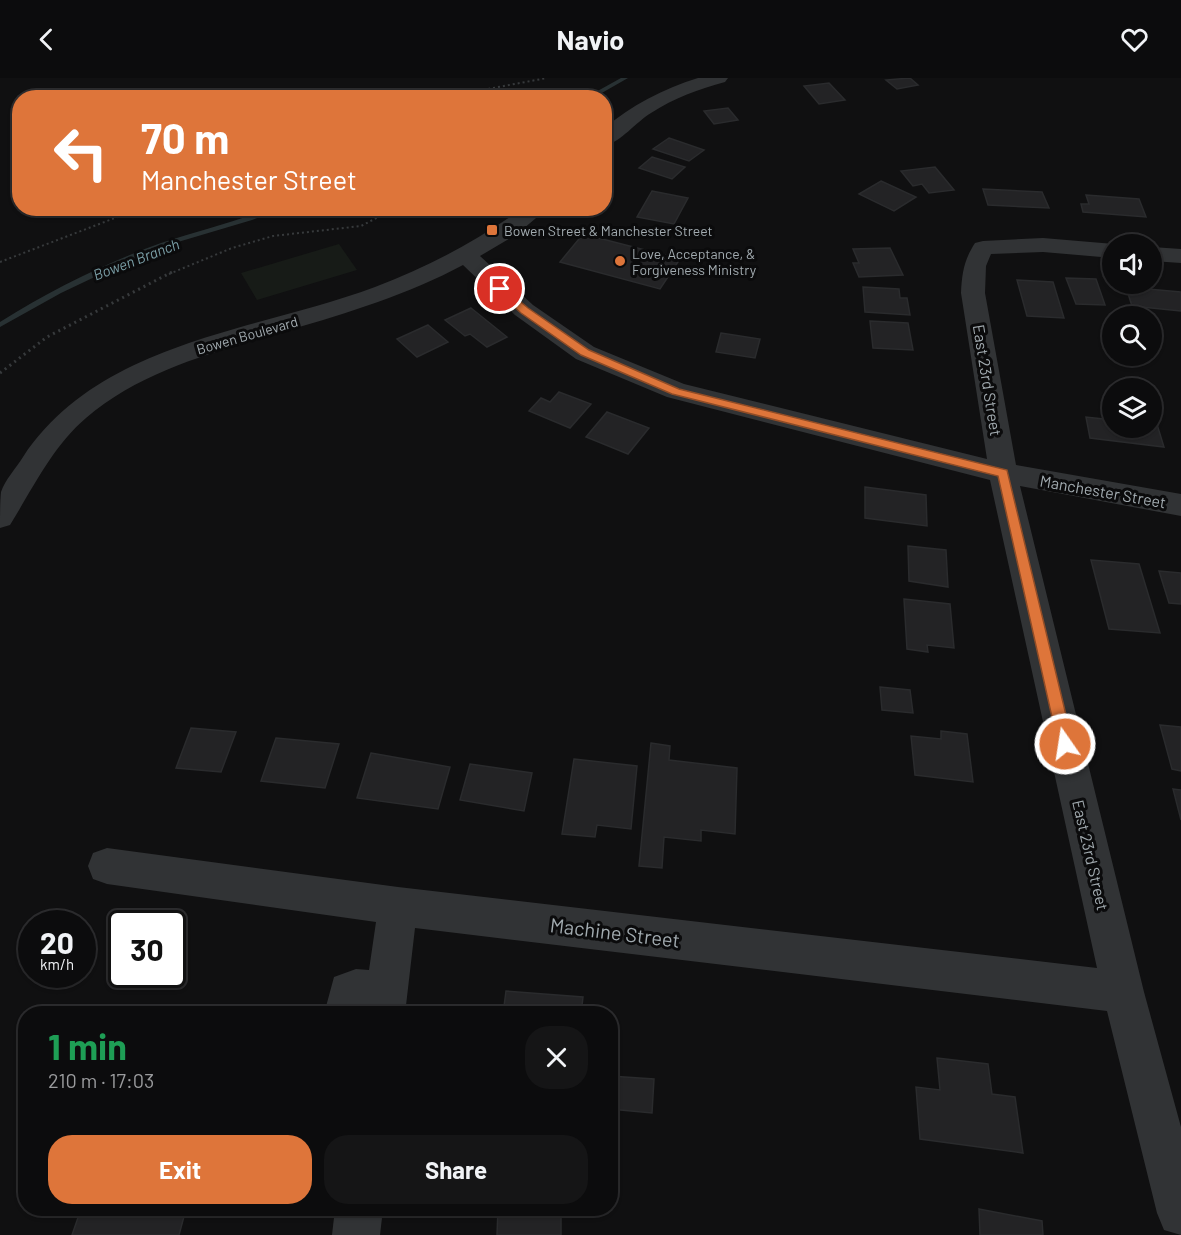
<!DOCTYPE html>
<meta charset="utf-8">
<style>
:root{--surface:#0c0c0d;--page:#151516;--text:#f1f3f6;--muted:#9a9b9d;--line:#2c2c2e;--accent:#de753a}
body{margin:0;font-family:Barlow,sans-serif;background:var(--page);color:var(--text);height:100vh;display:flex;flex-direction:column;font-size:22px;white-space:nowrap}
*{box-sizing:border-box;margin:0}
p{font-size:20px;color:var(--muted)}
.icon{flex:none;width:33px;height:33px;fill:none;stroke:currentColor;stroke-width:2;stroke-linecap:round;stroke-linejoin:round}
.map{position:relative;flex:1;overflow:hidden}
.details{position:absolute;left:18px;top:928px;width:600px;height:210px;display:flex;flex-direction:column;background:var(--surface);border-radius:24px;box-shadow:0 2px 4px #0004,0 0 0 2px var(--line)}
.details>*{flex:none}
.banner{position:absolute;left:12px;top:12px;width:600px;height:126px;border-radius:24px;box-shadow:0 2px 4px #0004,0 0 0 2px var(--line);background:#de753a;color:#fff;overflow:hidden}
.tools{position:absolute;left:1102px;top:156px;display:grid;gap:12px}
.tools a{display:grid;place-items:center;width:60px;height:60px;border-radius:50%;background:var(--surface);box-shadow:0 2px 4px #0004,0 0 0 2px var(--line);font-size:30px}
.speed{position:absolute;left:18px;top:832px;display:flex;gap:12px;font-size:30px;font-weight:700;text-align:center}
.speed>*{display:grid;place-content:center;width:78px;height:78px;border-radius:50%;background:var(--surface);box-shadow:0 2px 4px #0004,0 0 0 2px var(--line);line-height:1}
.speed small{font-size:15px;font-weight:400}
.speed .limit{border:3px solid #111;border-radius:9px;background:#fff;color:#111}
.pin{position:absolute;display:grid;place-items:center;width:51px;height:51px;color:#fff;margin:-26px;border:3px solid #fff;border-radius:50%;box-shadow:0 2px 6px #0007}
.me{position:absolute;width:66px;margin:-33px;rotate:347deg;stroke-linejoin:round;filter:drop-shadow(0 0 4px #0008)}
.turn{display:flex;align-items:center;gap:21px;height:126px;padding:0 30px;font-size:27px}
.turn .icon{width:78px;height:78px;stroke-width:2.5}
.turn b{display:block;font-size:42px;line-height:51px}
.round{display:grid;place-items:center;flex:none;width:63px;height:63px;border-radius:24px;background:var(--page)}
.head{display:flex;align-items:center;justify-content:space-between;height:102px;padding:0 30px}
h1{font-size:36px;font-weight:700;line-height:45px;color:#1e9e55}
.cta{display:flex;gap:12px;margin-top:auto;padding:12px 30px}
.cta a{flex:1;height:69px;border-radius:24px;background:var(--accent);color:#fff;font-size:24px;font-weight:700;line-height:69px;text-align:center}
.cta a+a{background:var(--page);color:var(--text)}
header{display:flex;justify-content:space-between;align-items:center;height:78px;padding:0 30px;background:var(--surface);font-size:27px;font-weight:700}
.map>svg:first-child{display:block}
</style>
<header><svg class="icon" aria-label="back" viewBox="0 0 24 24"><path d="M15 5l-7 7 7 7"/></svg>Navio<svg class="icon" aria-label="heart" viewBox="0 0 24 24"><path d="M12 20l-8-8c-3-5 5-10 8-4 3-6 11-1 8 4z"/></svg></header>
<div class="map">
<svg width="1181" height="1157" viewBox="0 0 1181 1157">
<rect width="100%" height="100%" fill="#101011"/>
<!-- green -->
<polygon fill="#171b17" points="339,166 357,192 257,222 241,195"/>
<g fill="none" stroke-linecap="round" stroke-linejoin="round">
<!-- stream -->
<g fill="#283133" fill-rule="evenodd">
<polygon points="621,0 628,0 593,20 585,20"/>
<path d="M271 130H282L252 142 178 164 122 186 61 215 0 249V244C51 212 105 185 161 165 198 153 235 144 271 130Z"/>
</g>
</g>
<!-- building -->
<g fill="#232325" stroke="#2a2b2d" stroke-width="1.5">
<polygon points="910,0 918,7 897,11 886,2"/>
<polygon points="829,5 845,22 819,26 804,8"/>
<polygon points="728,30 738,42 714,46 704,33"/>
<polygon points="669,60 704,72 689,83 653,71"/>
<polygon points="652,79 685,89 672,101 639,90"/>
<polygon points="935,89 954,112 929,115 922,106 913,108 901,93"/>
<polygon points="881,103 916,119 894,133 859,116"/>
<polygon points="983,111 1042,114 1049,130 988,127"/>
<polygon points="652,113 688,120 674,146 637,139"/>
<polygon points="1086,117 1139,121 1146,139 1083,134 1081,126 1089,126"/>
<polygon points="583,156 680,181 660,211 560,184"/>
<polygon points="890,170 903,197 859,199 853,185 859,185 853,171"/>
<polygon points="1066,200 1096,201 1105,227 1076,226"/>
<polygon points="1017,202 1053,204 1064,240 1027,238"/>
<polygon points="863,209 899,211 900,220 907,220 910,237 865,234"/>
<polygon points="1126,209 1181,214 1181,233 1132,228"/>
<polygon points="471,230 507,259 487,269 470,256 465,258 445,242"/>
<polygon points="870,243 908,245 913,272 873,270"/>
<polygon points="428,247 448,264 417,279 397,261"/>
<polygon points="721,255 760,261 755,280 716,274"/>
<polygon points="559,314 591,326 570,350 529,333 541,320 550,324"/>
<polygon points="1152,330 1164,369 1090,360 1086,339 1113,342 1113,350 1152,350"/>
<polygon points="607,334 649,350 628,376 586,359"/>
<polygon points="865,409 926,417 927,448 865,440"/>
<polygon points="908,468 946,472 948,509 909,503"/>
<polygon points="1091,482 1139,486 1160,555 1109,551"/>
<polygon points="1159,493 1181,495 1181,526 1169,525"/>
<polygon points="904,521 950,526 954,570 927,567 928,574 907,571"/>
<polygon points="880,609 910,612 913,635 882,632"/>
<polygon points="1160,647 1181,649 1181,693 1172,691"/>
<polygon points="191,650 236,654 221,694 176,690"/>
<polygon points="941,653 967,656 973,704 915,697 911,658 941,661"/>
<polygon points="276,660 339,666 325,710 261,703"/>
<polygon points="651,665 670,668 669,682 737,690 735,756 701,752 701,763 664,759 662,790 639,788"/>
<polygon points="371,675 450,689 438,731 357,720"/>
<polygon points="574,681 637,688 631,751 597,747 595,759 562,756"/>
<polygon points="470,686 532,695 524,733 460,722"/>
<polygon points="1173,711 1181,712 1181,742"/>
<polygon points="506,913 583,919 581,936 503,936"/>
<polygon points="937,980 988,986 992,1016 1015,1019 1023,1075 920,1061 916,1009 940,1012"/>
<polygon points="610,998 654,1001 652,1035 610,1031"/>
<polygon points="81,1131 186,1131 179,1157 72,1157"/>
<polygon points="498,1131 561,1131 561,1157 497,1157"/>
<polygon points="979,1131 1042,1143 1043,1157 980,1157"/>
</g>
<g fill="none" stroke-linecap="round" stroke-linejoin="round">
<!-- path-far1 -->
<g stroke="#373a3c" stroke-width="2" stroke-dasharray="2 3" stroke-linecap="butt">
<polyline points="439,20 547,0"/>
<polyline points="433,130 451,139"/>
<polyline points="0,184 141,130"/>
<polyline points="169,196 232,170 273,158 361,148 396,130"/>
</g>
<!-- path -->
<polyline stroke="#373a3c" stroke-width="3" stroke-dasharray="2 4" stroke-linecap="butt" points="0,295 47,259 172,194"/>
<!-- minor -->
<g fill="#313335" fill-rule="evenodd">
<path d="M698 0H728L725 4C699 11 674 20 651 35 636 44 621 64 604 68V51C631 27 663 11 698 0Z"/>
<path d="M523 130H548L517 156 480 178 533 227 594 269 684 306 987 381 961 215C962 195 964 182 975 165L983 163 1043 160 1114 166 1113 180 1043 174 991 176 986 188 985 215 1016 387 1181 416V438L1020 408 1144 914 1181 1049V1157L1164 1152 1157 1135 1107 933 415 850 405 936H324L334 899 356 891 369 892 376 844 107 806 93 801 88 788 93 775 107 770 398 809 1097 890 990 402 667 319 576 281 515 237 463 187C409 216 348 235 289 252 219 273 143 291 86 340 53 368 33 410 10 447L0 450C0 439 0 423 1 414 5 402 16 390 23 379 100 263 254 254 375 209 428 189 477 163 523 130Z"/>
<polygon points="1152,169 1181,171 1181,185 1152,183"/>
<polygon points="335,1131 383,1131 380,1157 332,1157"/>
</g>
</g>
<!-- route -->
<polygon fill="#de753a" stroke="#904c26" stroke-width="1.5" points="496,209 503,209 528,230 589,272 679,311 1007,392 1073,666 1071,670 1060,670 1058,666 998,398 672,316 581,277 521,235 496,213"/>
<!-- markers -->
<g fill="#de753a" stroke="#0b0b0c" stroke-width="2">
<rect x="486" y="146" width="12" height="12" rx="3"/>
<circle cx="620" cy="183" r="6"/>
</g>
<g text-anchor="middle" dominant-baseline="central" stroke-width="6" stroke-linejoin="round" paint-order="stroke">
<!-- far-poi labels -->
<g font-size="14" fill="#a2abb0" stroke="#0b0b0c" text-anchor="start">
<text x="504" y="152">Bowen Street &amp; Manchester Street</text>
<text x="632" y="175">Love, Acceptance, &amp;<tspan x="632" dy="16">Forgiveness Ministry</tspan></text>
</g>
<!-- far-street labels -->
<g font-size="14" fill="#a2abb0" stroke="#0b0b0c">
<text transform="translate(247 257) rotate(-16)">Bowen Boulevard</text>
</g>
<!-- far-water labels -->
<g font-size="15" font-style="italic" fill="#7ca1a9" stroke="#0b0b0c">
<text transform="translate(136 181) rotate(-21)">Bowen Branch</text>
</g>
<!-- street labels -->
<g font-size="16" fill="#a2abb0" stroke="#0b0b0c">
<text transform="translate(988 302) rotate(81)">East 23rd Street</text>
<text transform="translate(1103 413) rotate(10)">Manchester Street</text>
<text transform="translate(1091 777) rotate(77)">East 23rd Street</text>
</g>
<!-- near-street labels -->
<g font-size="20" fill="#a2abb0" stroke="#0b0b0c">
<text transform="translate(615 854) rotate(7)">Machine Street</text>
</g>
</g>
</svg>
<div class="tools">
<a><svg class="icon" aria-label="sound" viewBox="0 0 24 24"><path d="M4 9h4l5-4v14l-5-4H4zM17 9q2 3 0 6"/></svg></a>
<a><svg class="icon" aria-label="search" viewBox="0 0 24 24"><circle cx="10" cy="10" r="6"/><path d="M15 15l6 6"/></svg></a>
<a><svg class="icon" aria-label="layers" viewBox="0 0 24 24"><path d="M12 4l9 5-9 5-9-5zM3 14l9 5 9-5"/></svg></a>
</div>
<div class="speed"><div>20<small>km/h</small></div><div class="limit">30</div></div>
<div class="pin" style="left:500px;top:211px;background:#d93025"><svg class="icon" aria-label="arrive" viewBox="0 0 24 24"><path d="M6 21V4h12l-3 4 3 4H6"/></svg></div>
<svg class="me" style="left:1065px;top:666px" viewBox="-20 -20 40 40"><circle r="17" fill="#de753a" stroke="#fff" stroke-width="3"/><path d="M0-11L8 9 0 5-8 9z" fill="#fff"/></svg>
<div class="banner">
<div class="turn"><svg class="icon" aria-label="left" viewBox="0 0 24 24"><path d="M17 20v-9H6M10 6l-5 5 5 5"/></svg><div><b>70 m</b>Manchester Street</div></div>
</div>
<section class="details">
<div class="head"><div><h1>1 min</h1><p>210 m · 17:03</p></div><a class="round"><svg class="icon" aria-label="close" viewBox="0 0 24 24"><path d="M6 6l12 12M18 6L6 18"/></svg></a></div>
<div class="cta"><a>Exit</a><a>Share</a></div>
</section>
</div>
